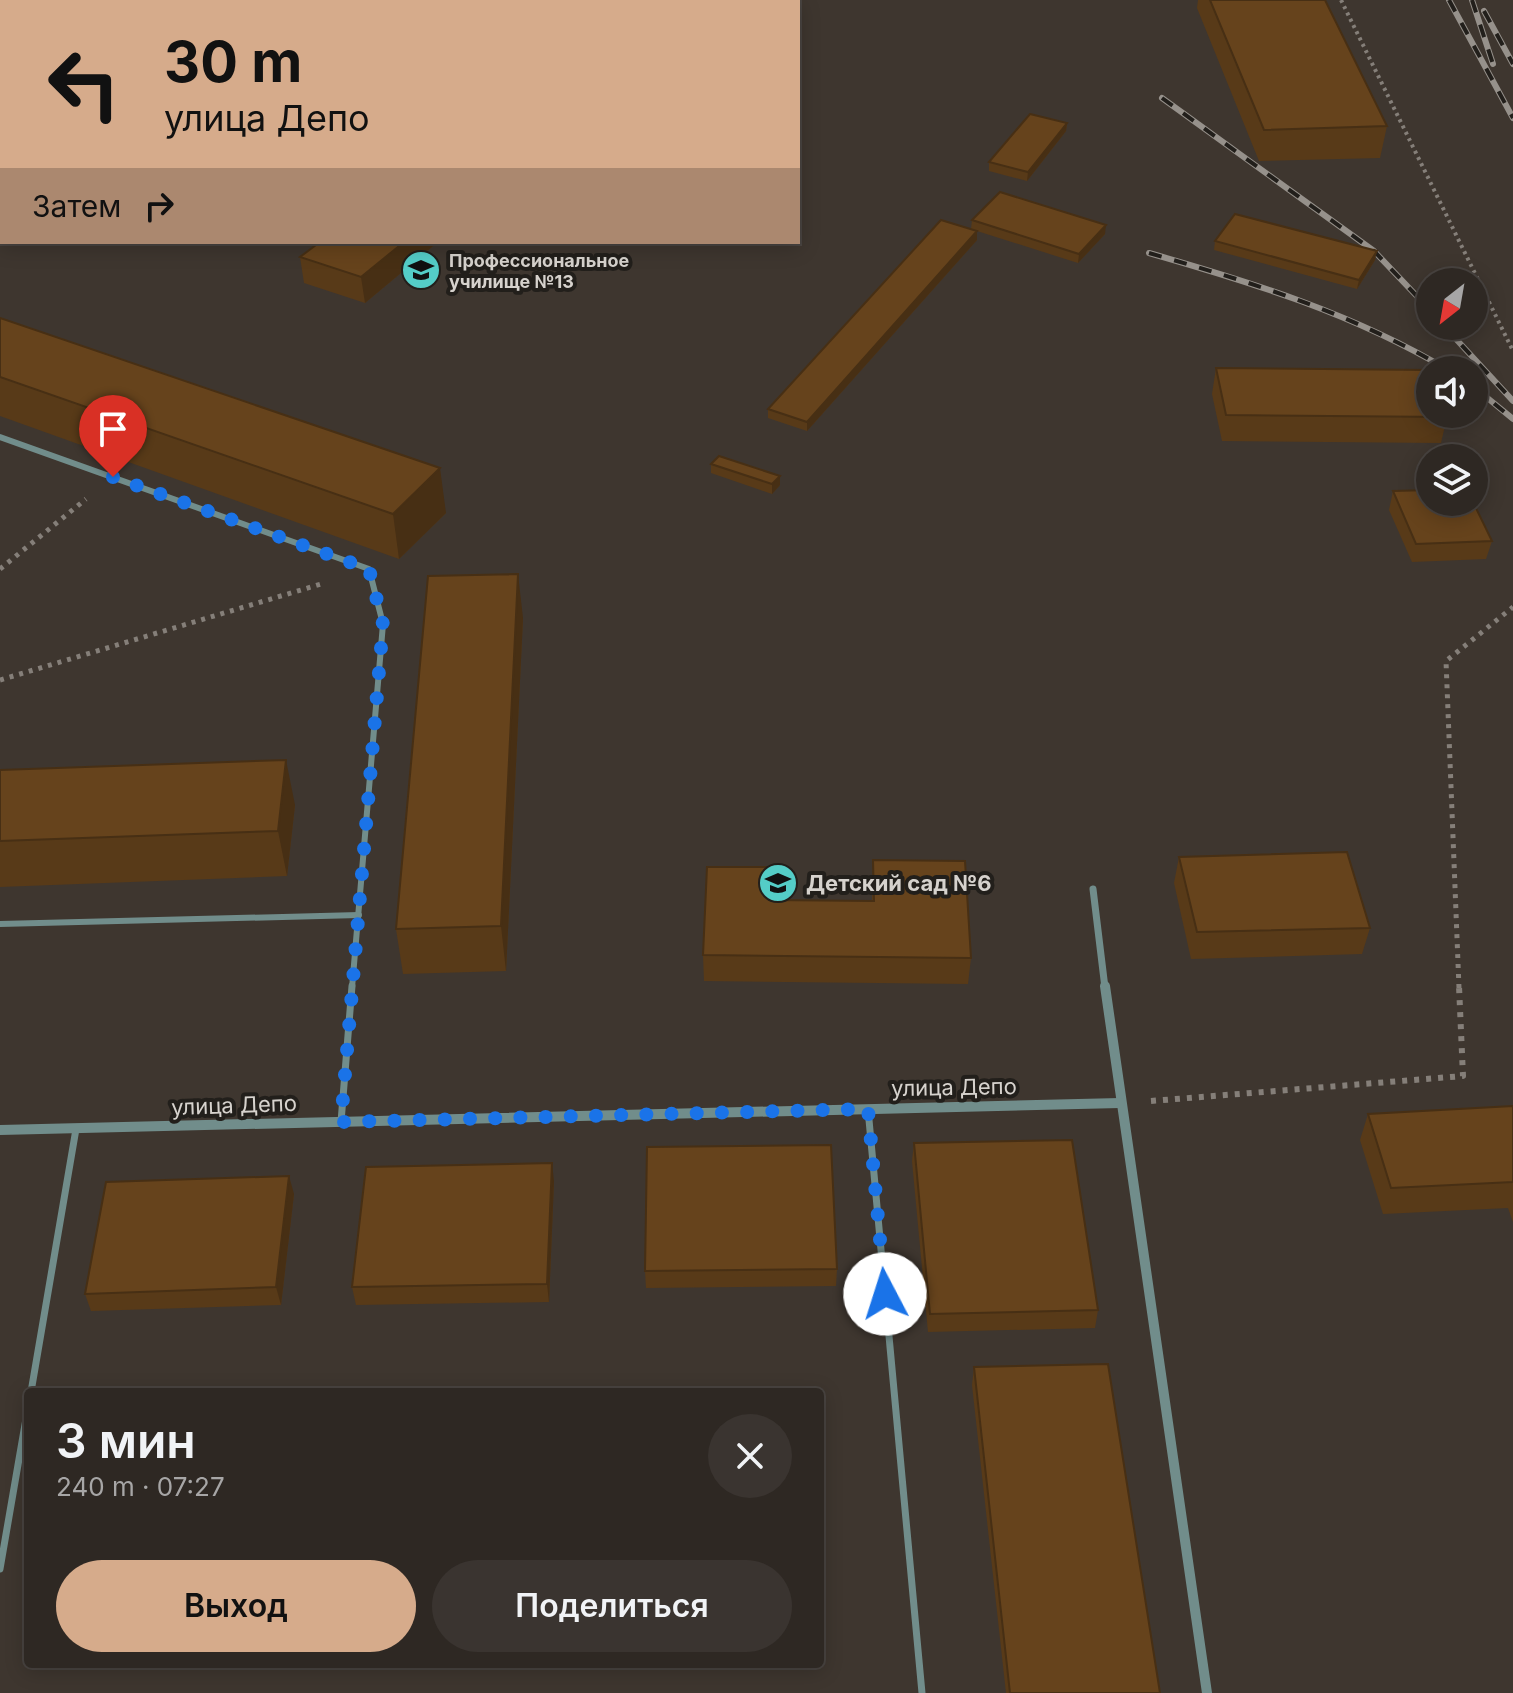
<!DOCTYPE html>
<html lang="ru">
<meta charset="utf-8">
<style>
:root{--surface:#2e2823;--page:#3a3430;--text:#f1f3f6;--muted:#a7a6a6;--line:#494441;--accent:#d6ab8b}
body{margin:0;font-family:Inter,sans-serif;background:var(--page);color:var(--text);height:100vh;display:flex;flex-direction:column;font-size:30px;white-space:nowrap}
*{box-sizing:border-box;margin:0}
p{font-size:26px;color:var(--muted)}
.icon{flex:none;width:44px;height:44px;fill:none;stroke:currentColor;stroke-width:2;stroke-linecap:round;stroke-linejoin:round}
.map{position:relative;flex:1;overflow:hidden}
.sheet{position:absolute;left:24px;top:1388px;width:800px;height:280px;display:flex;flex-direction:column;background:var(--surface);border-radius:8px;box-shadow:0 4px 20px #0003,0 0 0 2px var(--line)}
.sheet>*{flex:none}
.top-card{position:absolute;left:0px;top:0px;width:800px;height:244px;box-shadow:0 4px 20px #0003,0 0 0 2px var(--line);background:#d6ab8b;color:#111;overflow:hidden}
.needle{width:52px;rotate:211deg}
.fabs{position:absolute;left:1416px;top:268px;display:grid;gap:16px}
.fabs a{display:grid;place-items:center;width:72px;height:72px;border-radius:50%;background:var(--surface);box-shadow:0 4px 20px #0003,0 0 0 2px var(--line);font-size:40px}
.pin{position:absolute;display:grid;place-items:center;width:68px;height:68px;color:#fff;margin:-82px -34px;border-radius:50% 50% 50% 0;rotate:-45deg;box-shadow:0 0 8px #0007}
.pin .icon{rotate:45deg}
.me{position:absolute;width:88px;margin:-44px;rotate:355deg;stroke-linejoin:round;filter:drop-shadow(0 0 6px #0008)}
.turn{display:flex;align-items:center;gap:28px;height:168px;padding:0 32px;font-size:36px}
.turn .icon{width:104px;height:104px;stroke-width:2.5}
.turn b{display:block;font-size:56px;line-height:68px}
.then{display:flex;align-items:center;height:76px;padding:0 32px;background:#0003;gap:16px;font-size:30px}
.round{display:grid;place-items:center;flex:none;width:84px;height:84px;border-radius:42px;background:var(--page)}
.summary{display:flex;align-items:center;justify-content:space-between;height:136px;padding:0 32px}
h1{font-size:48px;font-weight:600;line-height:60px}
.cta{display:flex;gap:16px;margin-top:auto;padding:16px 32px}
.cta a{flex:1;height:92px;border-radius:48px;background:var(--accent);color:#111;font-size:32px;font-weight:600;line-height:92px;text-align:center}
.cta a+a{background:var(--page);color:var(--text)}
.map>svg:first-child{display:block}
</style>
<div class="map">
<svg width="1513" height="1693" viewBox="0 0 1513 1693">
<rect width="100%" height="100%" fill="#3e362f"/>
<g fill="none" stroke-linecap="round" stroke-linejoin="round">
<!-- path-far2 -->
<g stroke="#857f79" stroke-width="4" stroke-dasharray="3 4" stroke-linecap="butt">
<polyline points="1341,0 1513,351"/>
<polyline points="68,2 71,0"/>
</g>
<!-- path-far1 -->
<g stroke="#857f79" stroke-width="5" stroke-dasharray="4 6" stroke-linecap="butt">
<polyline points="0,569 86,499"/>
<polyline points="0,680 321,584"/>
<polyline points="1459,988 1446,661 1513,607"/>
</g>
<!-- path -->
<polyline stroke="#857f79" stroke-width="6" stroke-dasharray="5 7" stroke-linecap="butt" points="1151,1101 1463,1076 1459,986"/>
<!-- lane-far1 -->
<g stroke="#718d8b" stroke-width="6">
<polyline points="0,437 369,569 383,624 352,988"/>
<polyline points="0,924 359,915"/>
</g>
<!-- lane -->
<g stroke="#718d8b" stroke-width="7">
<polyline points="868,1109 922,1693"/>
<polyline points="341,1122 352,986"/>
<polyline points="31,1392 76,1129"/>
<polyline points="0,1569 28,1407"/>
</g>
<!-- street-far1 -->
<polyline stroke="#718d8b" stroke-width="7" points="1093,889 1105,988"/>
<!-- street -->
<g stroke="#718d8b" stroke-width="10">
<polyline points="1105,986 1207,1693"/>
<polyline points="0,1130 1120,1103"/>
</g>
<defs>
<g id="rail">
<polyline points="1449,0 1513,118"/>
<polyline points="1472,0 1493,64"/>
<polyline points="1484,11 1513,64"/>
<polyline points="1162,98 1374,251 1430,310"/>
<path d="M1149 253C1254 283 1354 314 1448 370"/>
<polyline points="1444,326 1513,401"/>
<polyline points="1474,387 1513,419"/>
</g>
</defs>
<!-- rail casing -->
<use href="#rail" stroke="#96918b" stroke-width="6"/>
<!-- rail -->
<use href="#rail" stroke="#221f1b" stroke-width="4" stroke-dasharray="13" stroke-linecap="butt"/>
</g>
<!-- wall -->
<g fill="#583a18">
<polygon points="1198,0 1325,0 1387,126 1380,158 1259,161 1197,8"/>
<polygon points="1067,123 1066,131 1027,181 989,171 989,162"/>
<polygon points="972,220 1105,234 1078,263 977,231 977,240 807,431 768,418 768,409 971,229"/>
<polygon points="1215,241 1375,260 1357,289 1214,250"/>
<polygon points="438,242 365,303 304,283 300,257"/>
<polygon points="0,318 446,513 399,559 0,416"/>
<polygon points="1216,368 1447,417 1441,443 1222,441 1212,394"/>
<polygon points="711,464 780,485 772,494 711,473"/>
<polygon points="1393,491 1492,541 1486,559 1412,562 1389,510"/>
<polygon points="523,618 506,971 403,974 396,929"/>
<polygon points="0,770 295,805 287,876 0,887"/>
<polygon points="1179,857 1370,928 1362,954 1191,959 1174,883"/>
<polygon points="873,860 971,958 968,984 704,981 703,955 769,900 872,901"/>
<polygon points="1513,1106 1513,1222 1508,1208 1383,1214 1360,1140 1368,1114"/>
<polygon points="914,1143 1098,1310 1095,1328 928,1332 912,1161"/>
<polygon points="554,1181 549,1302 356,1305 352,1287"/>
<polygon points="294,1194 281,1305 91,1311 85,1294"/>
<polygon points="837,1269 836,1286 646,1288 645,1271"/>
<polygon points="974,1367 1160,1693 1006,1693 972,1385"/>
</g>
<!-- shaded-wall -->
<g fill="#472f14">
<polygon points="444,0 462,0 462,2 442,2"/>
<polygon points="1067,123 1066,131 1027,181 1028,172"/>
<polygon points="1106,225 1105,234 1078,263 1079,254"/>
<polygon points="977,231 977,240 807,431 807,422"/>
<polygon points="404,242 438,242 365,303 361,277"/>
<polygon points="1377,251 1375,260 1357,289 1359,280"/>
<polygon points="440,468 446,513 399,559 393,514"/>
<polygon points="780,476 780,485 772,494 772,484"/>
<polygon points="518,574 523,618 506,971 501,926"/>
<polygon points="286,760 295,805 287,876 278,831"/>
<polygon points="552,1163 554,1181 549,1302 547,1284"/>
<polygon points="289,1176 294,1194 281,1305 276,1287"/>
</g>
<!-- building -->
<g fill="#66431c" stroke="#472f14" stroke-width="2">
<polygon points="285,0 444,0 442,2 282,2"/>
<polygon points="1210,0 1325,0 1387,126 1264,130"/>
<polygon points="1030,114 1067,123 1028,172 989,162"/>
<polygon points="1000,192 1106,225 1079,254 972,220"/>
<polygon points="1235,214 1377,251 1359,280 1215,241"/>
<polygon points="941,220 977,231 807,422 768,409"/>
<polygon points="320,242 404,242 361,277 300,257"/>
<polygon points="0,318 440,468 393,514 0,377"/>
<polygon points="1216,368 1430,370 1430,414 1446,414 1447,417 1226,415"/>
<polygon points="719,456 780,476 772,484 711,464"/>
<polygon points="1430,490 1430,502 1473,502 1492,541 1416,544 1393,491"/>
<polygon points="518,574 501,926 396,929 428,576"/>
<polygon points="286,760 278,831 0,841 0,770"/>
<polygon points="1347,852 1370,928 1197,932 1179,857"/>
<polygon points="873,860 965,861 971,958 703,955 707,867 769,867 769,900 874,901"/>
<polygon points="1513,1106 1513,1182 1391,1188 1368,1114"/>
<polygon points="1072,1140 1098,1310 930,1314 914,1143"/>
<polygon points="831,1145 837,1269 645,1271 647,1147"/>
<polygon points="552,1163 547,1284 352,1287 366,1167"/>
<polygon points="289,1176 276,1287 85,1294 106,1182"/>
<polygon points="1108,1364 1160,1693 1010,1693 974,1367"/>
</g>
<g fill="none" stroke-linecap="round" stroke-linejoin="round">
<!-- route -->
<polyline stroke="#1a73e8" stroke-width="14" stroke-dasharray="0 25.2" points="113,477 369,569 383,624 341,1122 868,1109 885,1294"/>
</g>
<!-- icons -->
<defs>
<symbol id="university-disc" viewBox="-11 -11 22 22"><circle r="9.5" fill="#54cdc7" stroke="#221f1b"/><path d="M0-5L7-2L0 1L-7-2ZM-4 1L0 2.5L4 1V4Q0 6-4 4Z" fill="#111"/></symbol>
<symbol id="school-disc" viewBox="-11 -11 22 22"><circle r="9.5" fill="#54cdc7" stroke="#221f1b"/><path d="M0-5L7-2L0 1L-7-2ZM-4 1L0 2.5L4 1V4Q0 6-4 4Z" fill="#111"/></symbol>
</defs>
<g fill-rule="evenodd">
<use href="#university-disc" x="399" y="248" width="44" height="44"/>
<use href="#school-disc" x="756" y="861" width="44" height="44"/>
</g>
<g text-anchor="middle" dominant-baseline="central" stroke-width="8" stroke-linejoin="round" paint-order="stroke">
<!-- far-poi labels -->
<g font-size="18" font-weight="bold" fill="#d6d2cd" stroke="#221f1b" text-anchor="start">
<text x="449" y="260">Профессиональное<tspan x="449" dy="21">училище №13</tspan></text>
</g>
<!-- poi labels -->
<g font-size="22" font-weight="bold" fill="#d6d2cd" stroke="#221f1b" text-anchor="start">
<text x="806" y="883">Детский сад №6</text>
</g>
<!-- street labels -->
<g font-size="22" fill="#d6d2cd" stroke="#221f1b">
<text transform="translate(954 1087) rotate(-1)">улица Депо</text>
<text transform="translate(234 1105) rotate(-2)">улица Депо</text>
</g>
</g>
</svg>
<div class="fabs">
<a><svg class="needle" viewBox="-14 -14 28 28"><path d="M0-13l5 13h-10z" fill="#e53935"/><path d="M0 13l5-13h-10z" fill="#a7a6a6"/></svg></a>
<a><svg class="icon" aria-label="sound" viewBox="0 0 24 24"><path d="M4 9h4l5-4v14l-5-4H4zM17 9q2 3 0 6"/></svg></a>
<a><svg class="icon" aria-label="layers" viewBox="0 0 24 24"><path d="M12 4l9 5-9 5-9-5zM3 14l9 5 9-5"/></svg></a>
</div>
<div class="pin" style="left:113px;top:477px;background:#d93025"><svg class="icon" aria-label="arrive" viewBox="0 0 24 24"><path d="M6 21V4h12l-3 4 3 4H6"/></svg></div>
<svg class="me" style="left:885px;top:1294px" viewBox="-20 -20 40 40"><circle r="19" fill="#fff"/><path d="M0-13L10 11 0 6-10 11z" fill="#1a73e8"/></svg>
<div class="top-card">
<div class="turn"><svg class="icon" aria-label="left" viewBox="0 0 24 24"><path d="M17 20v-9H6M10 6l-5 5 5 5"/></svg><div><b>30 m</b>улица Депо</div></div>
<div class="then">Затем<svg class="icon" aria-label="right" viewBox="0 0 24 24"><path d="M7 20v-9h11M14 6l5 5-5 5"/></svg></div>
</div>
<section class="sheet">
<div class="summary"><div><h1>3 мин</h1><p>240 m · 07:27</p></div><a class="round"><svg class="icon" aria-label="close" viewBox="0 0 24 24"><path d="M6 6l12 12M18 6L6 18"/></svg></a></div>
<div class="cta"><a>Выход</a><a>Поделиться</a></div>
</section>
</div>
